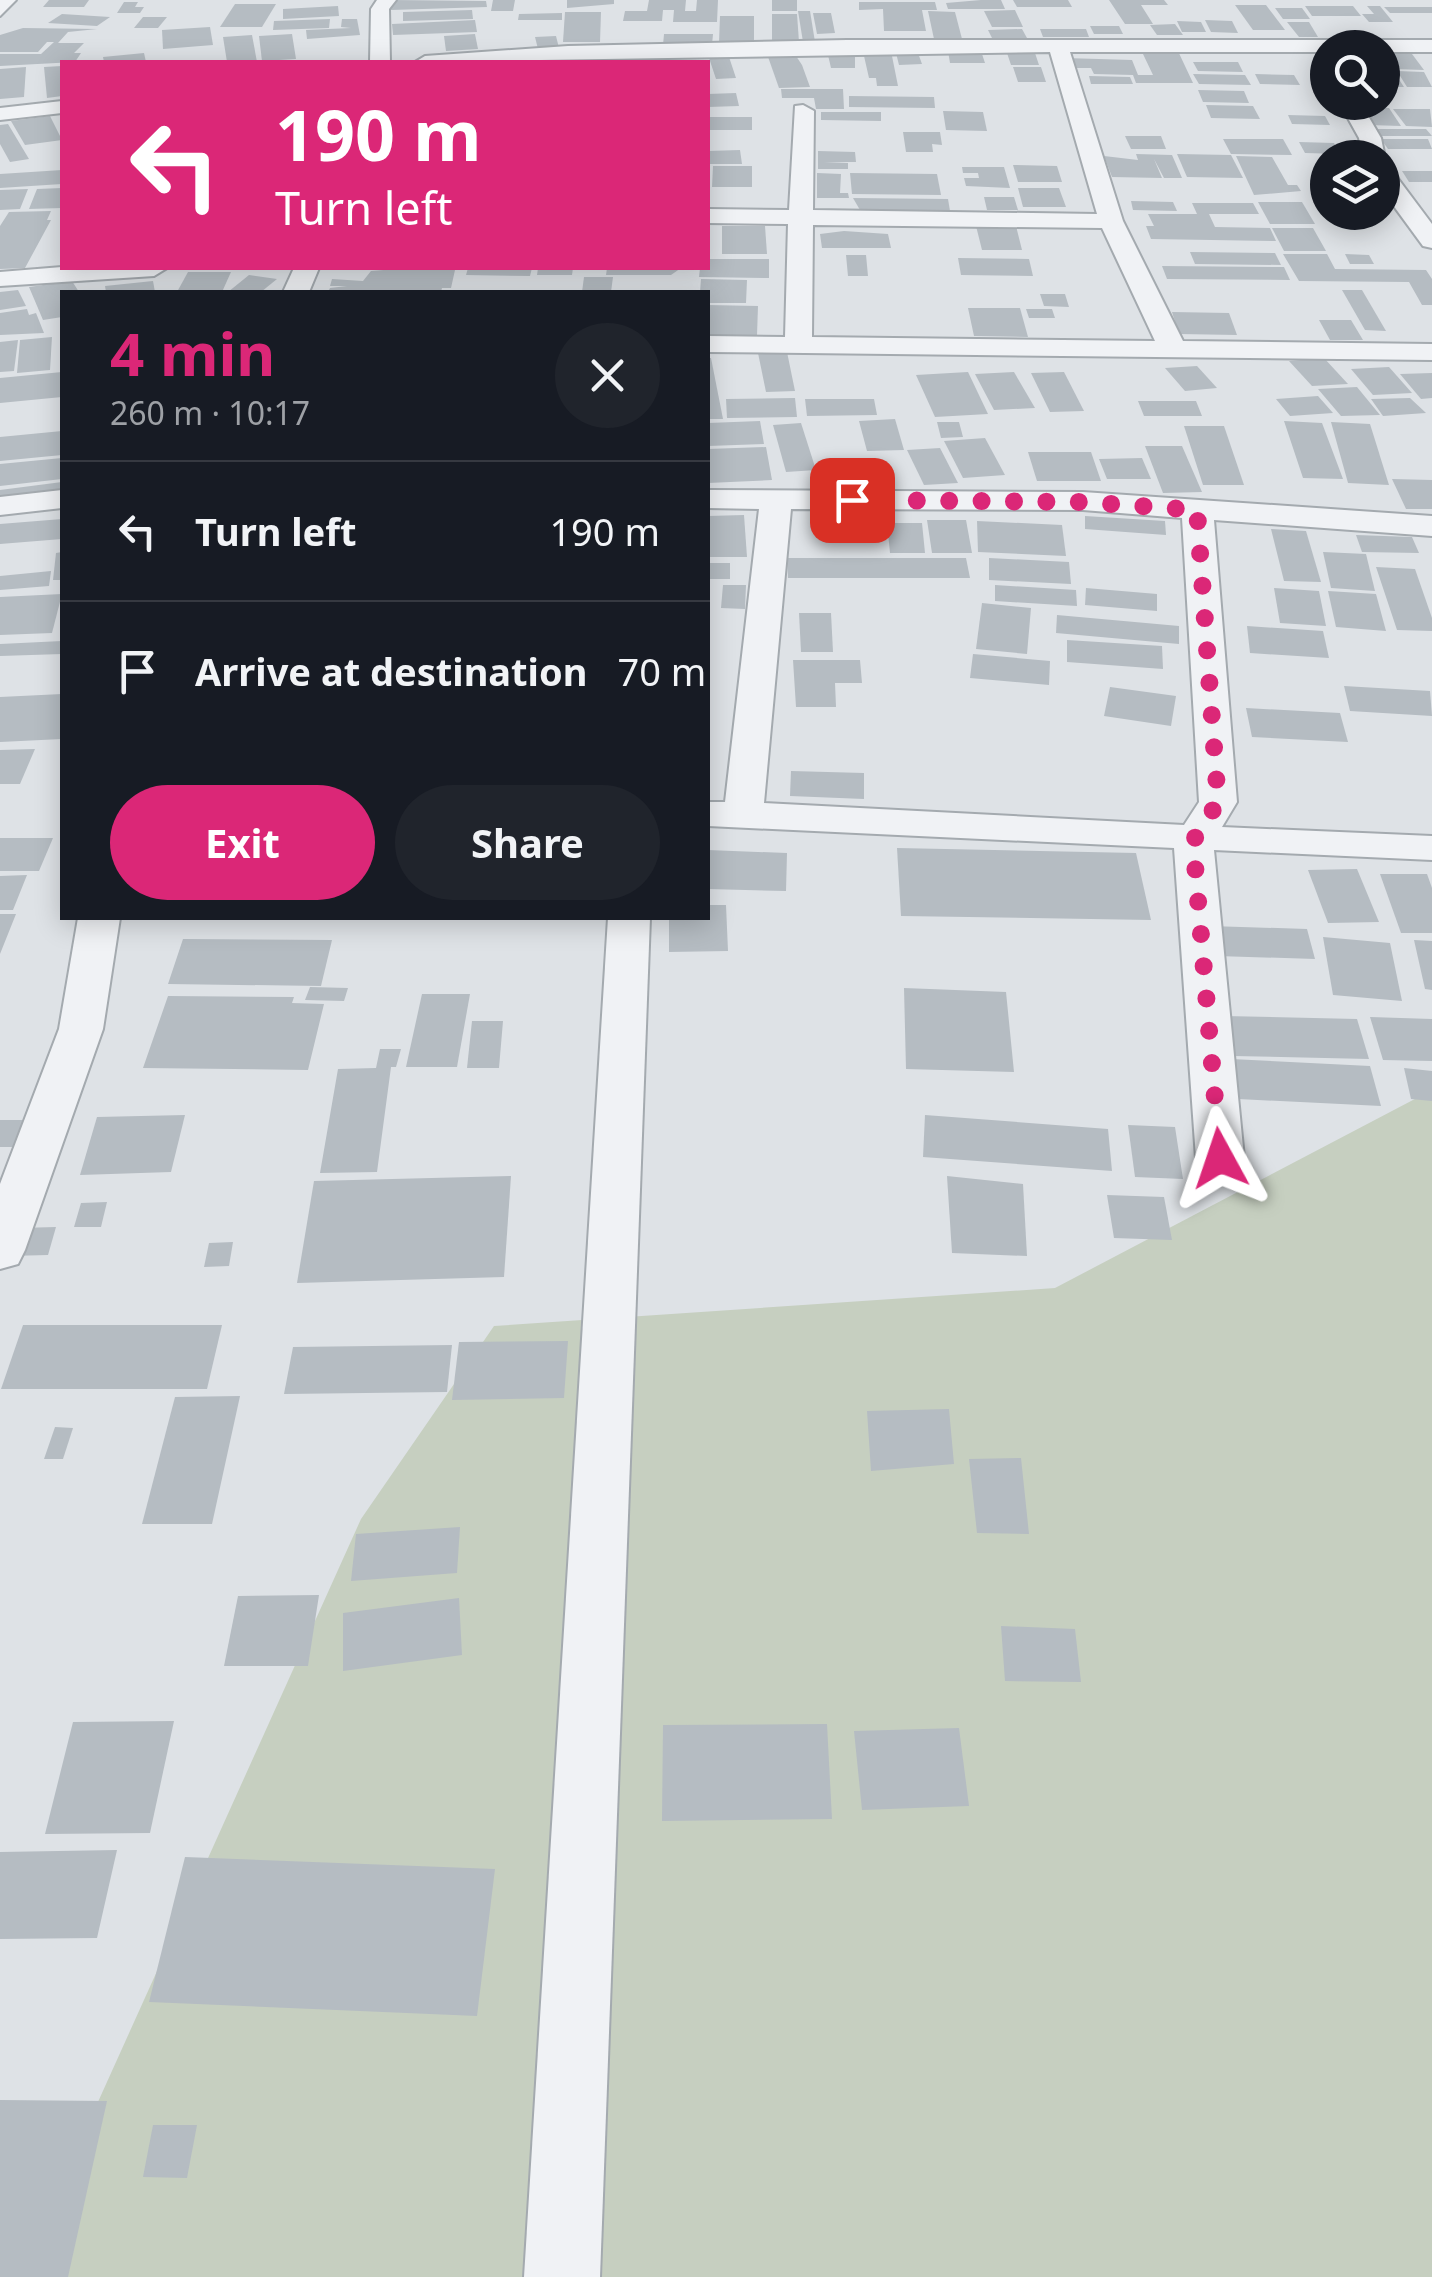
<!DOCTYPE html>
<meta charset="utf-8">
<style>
:root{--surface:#171b24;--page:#20242c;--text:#f1f3f6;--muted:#9ea1a6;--line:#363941;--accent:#db2777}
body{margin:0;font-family:"Noto Sans",sans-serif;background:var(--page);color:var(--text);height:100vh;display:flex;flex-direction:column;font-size:38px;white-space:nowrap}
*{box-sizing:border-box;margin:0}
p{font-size:32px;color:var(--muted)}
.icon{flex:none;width:55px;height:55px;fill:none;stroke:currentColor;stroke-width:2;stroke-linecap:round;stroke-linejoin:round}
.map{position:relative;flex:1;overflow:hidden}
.sheet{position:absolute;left:60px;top:290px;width:650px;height:630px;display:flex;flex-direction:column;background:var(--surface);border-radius:0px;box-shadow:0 5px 25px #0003}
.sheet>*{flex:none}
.banner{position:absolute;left:60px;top:60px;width:650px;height:210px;border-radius:0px;box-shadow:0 5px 25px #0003;background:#db2777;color:#fff;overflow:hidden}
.buttons{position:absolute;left:1310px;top:30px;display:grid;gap:20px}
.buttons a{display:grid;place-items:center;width:90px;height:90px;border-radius:50%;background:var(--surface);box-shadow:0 5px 25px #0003;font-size:50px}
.pin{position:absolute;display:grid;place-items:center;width:85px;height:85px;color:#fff;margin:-42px;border-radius:20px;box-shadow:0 5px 15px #0006}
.me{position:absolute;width:110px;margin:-55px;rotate:355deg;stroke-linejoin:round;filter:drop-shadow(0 0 8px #0008)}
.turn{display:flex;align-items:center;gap:35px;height:210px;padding:0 50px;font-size:45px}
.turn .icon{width:130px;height:130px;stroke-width:2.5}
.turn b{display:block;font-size:70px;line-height:85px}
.round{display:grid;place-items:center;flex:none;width:105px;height:105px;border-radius:52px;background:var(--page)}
.summary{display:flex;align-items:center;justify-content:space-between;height:170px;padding:0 50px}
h1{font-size:60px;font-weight:700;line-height:75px;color:var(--accent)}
.button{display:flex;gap:20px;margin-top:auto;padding:20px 50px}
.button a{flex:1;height:115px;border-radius:60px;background:var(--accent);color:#fff;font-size:40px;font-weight:700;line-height:115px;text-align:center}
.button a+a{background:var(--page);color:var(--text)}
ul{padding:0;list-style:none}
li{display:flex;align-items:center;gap:30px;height:140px;padding:0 50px;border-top:2px solid var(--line)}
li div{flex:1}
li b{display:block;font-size:38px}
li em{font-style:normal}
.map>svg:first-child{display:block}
</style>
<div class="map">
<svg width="1432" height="2277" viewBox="0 0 1432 2277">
<rect width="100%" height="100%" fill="#dee2e6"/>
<!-- green -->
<polygon fill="#c6cfc0" points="1432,1090 1432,2277 19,2277 361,1519 494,1326 1055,1288"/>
<!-- building -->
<g fill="#b5bcc2">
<polygon points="49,0 89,0 84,7 43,7"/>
<polygon points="392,0 486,1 487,7 391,10"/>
<polygon points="493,0 515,0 513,11 491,11"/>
<polygon points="567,0 614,0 614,4 567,8"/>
<polygon points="649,0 686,0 685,11 696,11 697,0 718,0 717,22 673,22 674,10 663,10 662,21 623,21 625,11 647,11"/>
<rect x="772" y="0" width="25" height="11"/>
<polygon points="981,0 1001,0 1005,9 948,9 946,3"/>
<polygon points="1013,0 1068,0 1072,7 1017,7"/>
<polygon points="1109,0 1164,0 1168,5 1141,5 1153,24 1125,24"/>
<polygon points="124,2 138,2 135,7 144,7 140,13 117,13"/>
<polygon points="859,2 935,2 937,10 922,10 926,31 884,31 883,9 859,10"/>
<polygon points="235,4 276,4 262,27 220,27"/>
<polygon points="1235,5 1266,5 1285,30 1253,30"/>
<polygon points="338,6 339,16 283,19 283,9"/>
<polygon points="1305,6 1353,6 1361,16 1312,16"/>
<polygon points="1367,6 1380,6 1393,22 1369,22 1362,14 1374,14"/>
<polygon points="1384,7 1432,7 1432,13 1390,13"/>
<polygon points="1275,8 1302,8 1310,19 1283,19"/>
<polygon points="472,10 473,19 403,21 403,12"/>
<polygon points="1015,10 1023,27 992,27 984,11"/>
<polygon points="798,11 810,11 815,42 803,42"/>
<polygon points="928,11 955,12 962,39 934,39"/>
<polygon points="565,12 601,12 600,42 563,42"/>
<polygon points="562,13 562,20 518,20 519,14"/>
<polygon points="813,13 831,13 835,33 817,34"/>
<polygon points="62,14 110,17 97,26 48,23"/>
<polygon points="772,14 797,14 799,42 772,42"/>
<polygon points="720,16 754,16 754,43 719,43"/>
<polygon points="143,17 167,17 158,28 134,28"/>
<polygon points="330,19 329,28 273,30 274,21"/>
<polygon points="342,19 357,19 360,35 307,39 306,30 351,28 341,27"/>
<polygon points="475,20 477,32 393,35 392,24"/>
<polygon points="1205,20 1232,21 1238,33 1211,32"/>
<polygon points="1177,21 1201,22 1206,32 1182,32"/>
<polygon points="1287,22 1309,22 1318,37 1299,37"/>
<polygon points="1175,24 1183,35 1157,35 1150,25"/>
<polygon points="1090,26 1119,26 1123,34 1094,34"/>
<polygon points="210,27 213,45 163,49 162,30"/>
<polygon points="23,28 97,29 68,32 58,43 84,43 74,53 81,53 75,62 0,66 0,54 41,54 54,42 47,42 38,52 0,52 0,35"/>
<polygon points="1022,29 1027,38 992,38 988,30"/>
<polygon points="1040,29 1086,29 1089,37 1043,37"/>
<polygon points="292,34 296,59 262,61 259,36"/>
<polygon points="475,34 478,49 446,51 444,36"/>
<polygon points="664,34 713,34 712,45 663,45"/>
<polygon points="252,35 257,62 227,62 223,37"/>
<polygon points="556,36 559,48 538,49 535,37"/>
<polygon points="1093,49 1177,49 1193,83 1136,83 1133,75 1094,74 1091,68 1069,68 1065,58 1132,60 1138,75 1153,75 1143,54 1095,54"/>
<polygon points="1006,50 1034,50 1039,65 1011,65"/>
<polygon points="1384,50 1409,50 1424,70 1393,69"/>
<polygon points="948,51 981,51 985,63 950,63"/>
<polygon points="144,53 146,62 104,62 103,57"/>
<polygon points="794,53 802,65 810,87 779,88 767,54"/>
<polygon points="896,53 918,53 922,64 899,65"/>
<polygon points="855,54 855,68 831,68 828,55"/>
<polygon points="864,56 892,56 898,86 877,86 876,78 869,78"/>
<polygon points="729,57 736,78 716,79 709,58"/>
<polygon points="1193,62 1238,62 1243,72 1198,71"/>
<polygon points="62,66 62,96 47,98 44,67"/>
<polygon points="26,67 24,97 0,99 0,69"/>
<polygon points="1013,67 1041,67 1046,82 1018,82"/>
<polygon points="1397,71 1424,72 1432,87 1407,87"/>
<polygon points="1382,72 1394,72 1404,87 1382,87"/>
<polygon points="1193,74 1245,75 1251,85 1199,84"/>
<polygon points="1255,74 1294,75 1300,85 1260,84"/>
<polygon points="1089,76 1130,77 1133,84 1091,84"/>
<polygon points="781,89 843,89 844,109 816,109 814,98 782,98"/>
<polygon points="1198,90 1244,91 1249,103 1203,102"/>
<polygon points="736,93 739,106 708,107 708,94"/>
<polygon points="849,96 934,97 935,108 849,107"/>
<polygon points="1206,105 1253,106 1260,119 1211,118"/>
<polygon points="1357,107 1389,108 1401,126 1369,125"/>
<polygon points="1393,109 1430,109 1432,127 1406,126"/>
<polygon points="943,111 983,112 987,131 946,130"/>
<polygon points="821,112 881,112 881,121 821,120"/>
<polygon points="1288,115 1325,116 1330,125 1292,124"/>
<polygon points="50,116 62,140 25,145 11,121"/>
<rect x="708" y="117" width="44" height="13"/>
<polygon points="8,124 29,159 10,162 0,144 0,125"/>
<polygon points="1375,129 1426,129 1432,136 1380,136"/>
<polygon points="903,132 940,132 942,145 932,144 933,152 906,152"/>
<polygon points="1125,136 1161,136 1166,149 1131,149"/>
<polygon points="1223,139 1283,139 1292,155 1231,154"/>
<polygon points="1381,139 1428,139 1432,149 1388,149"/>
<polygon points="1299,142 1334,143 1341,154 1305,153"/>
<polygon points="740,150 742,164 708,164 708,151"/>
<polygon points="818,151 855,152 856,162 824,162 848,163 848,169 818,169"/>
<polygon points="1136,154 1172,155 1182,178 1164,178 1154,159 1162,178 1112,177 1104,156 1138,160"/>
<polygon points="1177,154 1231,155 1243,178 1187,177"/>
<polygon points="1236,156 1272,157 1288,185 1297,185 1301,191 1254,195"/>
<polygon points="1013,165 1057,166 1062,182 1018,182"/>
<polygon points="713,166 752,166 752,187 712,187"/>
<polygon points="962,167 1004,167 1010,188 966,186 964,178 979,178 978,173 963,173"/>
<polygon points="62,170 62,184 0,188 0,174"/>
<polygon points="1402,171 1432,171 1432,182 1409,182"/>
<polygon points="817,173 841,174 840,193 848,193 849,198 817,198"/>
<polygon points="850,173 937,174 941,195 852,194"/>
<polygon points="62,188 62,208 29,209 37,189"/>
<polygon points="1018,188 1059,188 1066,207 1023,207"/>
<polygon points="28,189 20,209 0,210 0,190"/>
<polygon points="984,197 1014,197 1018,210 987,210"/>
<polygon points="853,198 948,199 950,211 860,210"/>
<polygon points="1131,201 1173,202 1177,211 1133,210"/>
<polygon points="1258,202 1302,202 1315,224 1270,224"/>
<polygon points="1192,203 1253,203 1259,214 1209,214 1215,227 1270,228 1276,241 1151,239 1146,226 1154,226 1148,214 1197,214"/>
<polygon points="51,211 47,220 51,220 25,268 0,269 0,226 9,212"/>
<polygon points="722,226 765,226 767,254 722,254"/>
<polygon points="976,226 1016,226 1022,250 982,250"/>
<polygon points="1272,228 1313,228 1326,251 1284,251"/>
<polygon points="844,231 888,234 891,248 822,248 820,234"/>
<polygon points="1190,252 1275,253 1281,265 1195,264"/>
<polygon points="1283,254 1327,254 1335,269 1426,270 1432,279 1432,305 1422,305 1409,282 1299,281"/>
<polygon points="1345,254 1369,255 1374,264 1350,264"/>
<polygon points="846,255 866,255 868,276 848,276"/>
<polygon points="958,258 1029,259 1033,276 961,275"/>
<polygon points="708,259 769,259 769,278 699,277 700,268 708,268"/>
<polygon points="1162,266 1284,267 1290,280 1167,279"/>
<polygon points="408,268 455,270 451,288 442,288 441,292 328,292 330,288 347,286 330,286 332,279 363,281 371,271"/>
<polygon points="468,268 532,268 530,276 466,275"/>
<polygon points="538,268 573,268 572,275 537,275"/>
<polygon points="607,268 681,268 671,275 606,275"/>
<polygon points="188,272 231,272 222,292 177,292"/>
<polygon points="249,275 277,279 261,292 228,292"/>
<polygon points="584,277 613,277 611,292 582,292"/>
<polygon points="701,279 747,280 746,303 708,303 708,292 700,292"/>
<polygon points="72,281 79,292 62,292 62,317 43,320 29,287"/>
<polygon points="153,281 155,292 106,292 105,286"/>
<polygon points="18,290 26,306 0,310 0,292"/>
<polygon points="1342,290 1362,290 1386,331 1365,330"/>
<polygon points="1040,294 1065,294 1069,307 1044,306"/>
<polygon points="708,305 758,306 757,335 708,335"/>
<polygon points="968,308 1020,308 1028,337 974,336"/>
<polygon points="27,309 29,315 36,313 44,333 0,335 0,313"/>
<polygon points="1026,309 1052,309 1055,318 1029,318"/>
<polygon points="1172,312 1229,313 1237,335 1179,334"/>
<polygon points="1319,320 1351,320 1363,340 1330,340"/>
<polygon points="52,337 50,370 17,373 20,340"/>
<polygon points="18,340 14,371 0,372 0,342"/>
<polygon points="787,352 795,391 766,392 758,353"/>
<polygon points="708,358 711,358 723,419 708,419"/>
<polygon points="1324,358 1348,384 1312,386 1289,361"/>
<polygon points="1197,366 1217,388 1185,391 1165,368"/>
<polygon points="1389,367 1412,393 1373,395 1351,369"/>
<polygon points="62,372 62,397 0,403 0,378"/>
<polygon points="968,372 988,414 935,417 916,375"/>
<polygon points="1014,372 1035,408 994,410 975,374"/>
<polygon points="1064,372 1084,411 1050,412 1031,373"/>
<polygon points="1432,373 1432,398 1421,399 1400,374"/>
<polygon points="1357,387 1380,415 1341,416 1318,389"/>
<polygon points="1318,396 1333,413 1290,416 1276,399"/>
<polygon points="795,398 797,417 727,418 726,399"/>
<polygon points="1410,398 1426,413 1383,416 1371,399"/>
<polygon points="805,399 874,399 877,415 807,416"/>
<polygon points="1138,401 1196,401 1202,416 1144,416"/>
<polygon points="895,419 904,450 867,451 859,421"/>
<polygon points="760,421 764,444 708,446 708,423"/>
<polygon points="1284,421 1322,423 1343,479 1303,478"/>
<polygon points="937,422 959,422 963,437 941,438"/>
<polygon points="1331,422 1370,424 1389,485 1348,483"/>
<polygon points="801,423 816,470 786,472 773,425"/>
<polygon points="1184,426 1224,426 1244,485 1203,485"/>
<polygon points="62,431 62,455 0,461 0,437"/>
<polygon points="985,438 1005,475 963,478 944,441"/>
<polygon points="1145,446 1182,446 1202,492 1163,493"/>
<polygon points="766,447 772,480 708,483 708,449"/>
<polygon points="940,448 958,483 924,485 907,450"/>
<polygon points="1028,452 1091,452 1101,481 1037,481"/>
<polygon points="62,458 62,479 0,486 0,464"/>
<polygon points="1142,458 1151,479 1107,479 1099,459"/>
<polygon points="822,465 871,465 875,490 825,490"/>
<polygon points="1392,479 1432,480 1432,509 1406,509"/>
<polygon points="62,482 62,492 0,500 0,490"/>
<polygon points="815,510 879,510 881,532 816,532"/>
<polygon points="744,515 747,557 708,557 708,516"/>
<polygon points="1085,516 1165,521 1166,535 1085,529"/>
<polygon points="62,519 62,539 0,544 0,524"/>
<polygon points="927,520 966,520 972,553 932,553"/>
<polygon points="977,521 1062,525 1066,556 978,552"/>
<polygon points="887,523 922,523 925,553 890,553"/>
<polygon points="1271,529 1306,531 1321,582 1284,581"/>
<polygon points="1356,535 1412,537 1419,553 1362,552"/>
<polygon points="62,552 62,580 53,580 56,553"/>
<polygon points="1323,552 1366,554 1375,591 1331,588"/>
<polygon points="787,558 966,558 970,578 788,578"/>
<polygon points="989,558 1069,562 1071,584 989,580"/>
<rect x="708" y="563" width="22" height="16"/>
<polygon points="1376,567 1415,569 1432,618 1432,631 1397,630"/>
<polygon points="51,571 49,586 0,590 0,576"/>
<polygon points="723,585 746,585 745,609 721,608"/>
<polygon points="995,585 1076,590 1077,606 995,601"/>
<polygon points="1086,588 1157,594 1157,611 1085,605"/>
<polygon points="1274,588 1319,591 1326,626 1280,623"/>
<polygon points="1328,591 1376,594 1386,631 1336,627"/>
<polygon points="62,594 52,633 0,635 0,597"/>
<polygon points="982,603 1031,608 1027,654 976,649"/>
<polygon points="799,613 831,613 833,652 801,652"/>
<polygon points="1057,615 1179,626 1179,644 1056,633"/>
<polygon points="1247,626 1323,631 1329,658 1250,653"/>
<polygon points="1067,640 1162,646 1163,669 1067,662"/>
<polygon points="62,641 62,654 0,656 0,644"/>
<polygon points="973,654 1050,661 1049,685 970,678"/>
<polygon points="793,660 860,660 862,683 835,683 836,707 796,707"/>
<polygon points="1344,686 1430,691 1432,716 1350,711"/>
<polygon points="1110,687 1176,696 1171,726 1104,716"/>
<polygon points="62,694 62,739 0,742 0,697"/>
<polygon points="1246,708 1340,713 1348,742 1252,737"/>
<polygon points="35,749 20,784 0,784 0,750"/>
<polygon points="791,771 864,773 864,799 790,796"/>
<polygon points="0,838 53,838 39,871 0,871"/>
<polygon points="897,848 1136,853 1151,920 901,916"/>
<polygon points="708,850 787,853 786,891 708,889"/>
<polygon points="1357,869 1379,922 1328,923 1308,870"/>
<polygon points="1380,874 1427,874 1432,888 1432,933 1401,933"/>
<polygon points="27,875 13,910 0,910 0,876"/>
<polygon points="708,905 726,905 728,951 669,952 669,918 708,918"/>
<polygon points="0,914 16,914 0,954"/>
<polygon points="1210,926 1307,929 1315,959 1217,956"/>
<polygon points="1323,937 1390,943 1402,1001 1333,995"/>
<polygon points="183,939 332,940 321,986 168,984"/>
<polygon points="1414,940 1432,941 1432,990 1425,989"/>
<polygon points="310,987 348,988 344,1001 305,1000"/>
<polygon points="904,988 1006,992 1014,1072 906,1069"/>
<polygon points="422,994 470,994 457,1067 406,1067"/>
<polygon points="168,996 294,997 292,1003 324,1004 308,1070 143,1068"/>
<polygon points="1224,1016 1357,1019 1369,1059 1233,1056"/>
<polygon points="1370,1017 1432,1019 1432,1061 1383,1060"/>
<polygon points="472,1021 503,1021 499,1068 467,1068"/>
<polygon points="380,1049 401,1049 396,1067 391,1067 377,1172 320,1173 338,1069 376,1068"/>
<polygon points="1231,1059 1370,1066 1381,1106 1238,1099"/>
<polygon points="1404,1068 1432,1071 1432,1101 1411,1099"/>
<polygon points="185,1115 171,1172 80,1175 97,1117"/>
<polygon points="925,1115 1108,1129 1112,1171 923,1157"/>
<polygon points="0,1120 29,1120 19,1147 0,1147"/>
<polygon points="1128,1125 1175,1127 1183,1179 1135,1177"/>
<polygon points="511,1176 504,1277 297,1283 314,1181"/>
<polygon points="947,1176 1023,1184 1027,1256 952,1253"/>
<polygon points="1107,1195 1164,1197 1172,1240 1114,1238"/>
<polygon points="107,1202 101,1227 74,1227 81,1203"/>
<polygon points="56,1227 48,1255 9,1256 19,1228"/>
<polygon points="233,1242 229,1266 204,1267 209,1243"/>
<polygon points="23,1325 222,1325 207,1389 1,1389"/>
<polygon points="568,1341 564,1398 452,1400 459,1342"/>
<polygon points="452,1345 447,1392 284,1394 293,1347"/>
<polygon points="240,1396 212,1524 142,1524 175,1397"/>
<polygon points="949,1409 954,1464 871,1471 867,1411"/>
<polygon points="55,1427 73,1428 63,1459 44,1459"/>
<polygon points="1021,1458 1029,1534 977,1533 969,1459"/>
<polygon points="460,1527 457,1573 351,1581 356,1534"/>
<polygon points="319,1595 308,1666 224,1666 238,1596"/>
<polygon points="459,1598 462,1655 343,1671 343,1613"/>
<polygon points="1001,1626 1075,1629 1081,1682 1005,1681"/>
<polygon points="174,1721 150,1833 45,1834 73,1722"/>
<polygon points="827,1724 832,1819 662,1821 663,1725"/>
<polygon points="959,1728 969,1806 862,1810 854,1731"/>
<polygon points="117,1850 97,1938 0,1939 0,1852"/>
<polygon points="185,1857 495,1869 477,2016 149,2002"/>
<polygon points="0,2100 107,2101 68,2277 0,2277"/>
<polygon points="153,2125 197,2125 187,2178 143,2177"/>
</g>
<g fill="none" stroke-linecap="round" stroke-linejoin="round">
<defs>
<g id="minor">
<polygon points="0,0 16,0 0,16"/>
<polygon points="377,0 396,0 389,9 390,62 370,62 371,9"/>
<path d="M847 40H1432V52H1382V48H1328V52H1070L1123 221 1183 341 1432 344V360L708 352V336L785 337 788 224 708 223V209L789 210 795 106 803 105 814 111 813 210 1097 214 1050 52 415 62 425 56 568 46ZM813 225 1102 228 1155 341 812 337Z"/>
<polygon points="62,101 62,113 0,120 0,108"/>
<polygon points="1339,102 1360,102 1381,138 1385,158 1382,162 1382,158 1363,158 1359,138"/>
<polygon points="1382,166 1390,168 1432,224 1432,248 1423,246 1382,190"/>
<polygon points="62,267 62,268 167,268 154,276 0,286 0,272"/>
<polygon points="294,268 319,268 309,292 283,292"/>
<polygon points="62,490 62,508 0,515 0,497"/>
<path d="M708 490 1083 492 1432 516V536L1214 520 1237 802 1222 827 1432 836V860L1214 850 1244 1158 1237 1170 1220 1175 1203 1170 1196 1158 1174 848 708 826V802H725L759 509 708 508ZM791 509 1083 510 1182 518 1199 802 1184 825 764 803Z"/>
<polygon points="78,918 120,918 103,1029 25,1250 18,1264 0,1269 0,1184 59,1029"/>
<polygon points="608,918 650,918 600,2277 524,2277"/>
</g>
</defs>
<!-- minor casing -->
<use href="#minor" stroke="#a4aaaf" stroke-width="4"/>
<!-- minor -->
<use href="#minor" fill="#f0f2f5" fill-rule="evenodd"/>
</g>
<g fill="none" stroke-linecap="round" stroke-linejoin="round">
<!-- route -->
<polyline stroke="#db2777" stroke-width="18" stroke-dasharray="0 32.4" points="852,500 1084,502 1197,510 1218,802 1193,841 1220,1158"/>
</g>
</svg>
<div class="buttons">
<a><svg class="icon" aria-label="search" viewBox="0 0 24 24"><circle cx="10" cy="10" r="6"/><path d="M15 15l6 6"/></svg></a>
<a><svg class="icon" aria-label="layers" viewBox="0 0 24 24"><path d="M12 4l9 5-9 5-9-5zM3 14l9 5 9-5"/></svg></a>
</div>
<div class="pin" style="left:852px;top:500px;background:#d93025"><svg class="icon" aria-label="arrive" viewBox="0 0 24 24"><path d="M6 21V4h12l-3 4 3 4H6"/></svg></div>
<svg class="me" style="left:1220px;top:1158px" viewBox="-20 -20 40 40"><path d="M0-17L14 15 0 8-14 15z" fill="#db2777" stroke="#fff" stroke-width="4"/></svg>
<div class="banner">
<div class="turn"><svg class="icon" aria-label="left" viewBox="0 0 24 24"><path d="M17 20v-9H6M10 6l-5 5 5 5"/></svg><div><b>190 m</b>Turn left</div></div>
</div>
<section class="sheet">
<div class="summary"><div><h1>4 min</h1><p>260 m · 10:17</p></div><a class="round"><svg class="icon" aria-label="close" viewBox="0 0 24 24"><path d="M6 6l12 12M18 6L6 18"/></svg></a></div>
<ul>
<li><svg class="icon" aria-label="left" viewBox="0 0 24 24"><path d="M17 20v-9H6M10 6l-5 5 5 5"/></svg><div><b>Turn left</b></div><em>190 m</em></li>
<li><svg class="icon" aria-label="arrive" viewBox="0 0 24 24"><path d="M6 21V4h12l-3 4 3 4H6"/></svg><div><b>Arrive at destination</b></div><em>70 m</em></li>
</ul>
<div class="button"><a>Exit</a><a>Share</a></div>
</section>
</div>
